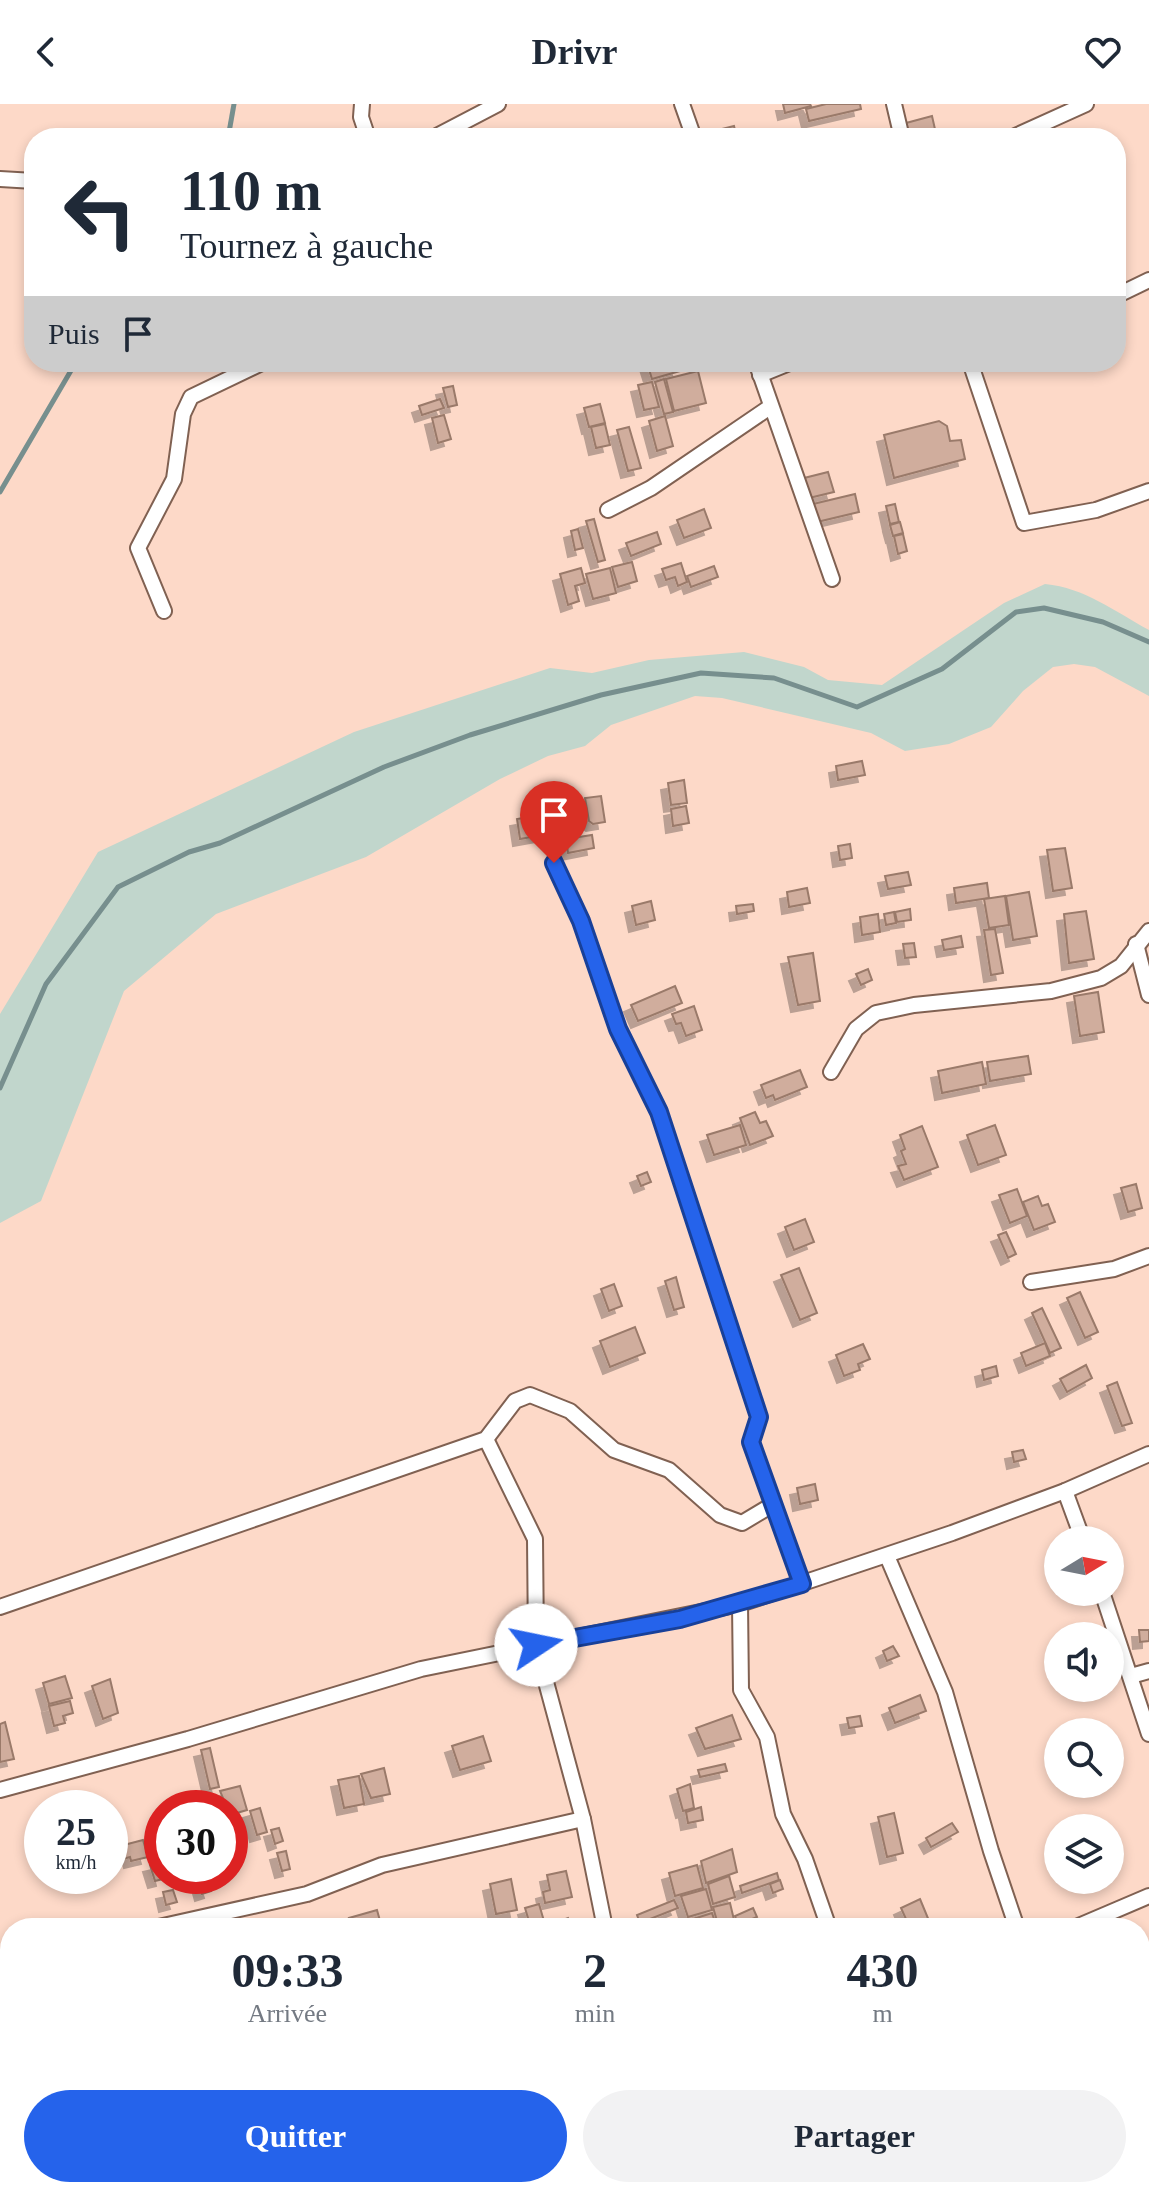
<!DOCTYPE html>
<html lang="fr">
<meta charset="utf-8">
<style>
:root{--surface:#fff;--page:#f2f2f3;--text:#1f2937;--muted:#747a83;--accent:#2563eb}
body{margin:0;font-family:Georgia,serif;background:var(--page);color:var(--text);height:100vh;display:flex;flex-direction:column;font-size:30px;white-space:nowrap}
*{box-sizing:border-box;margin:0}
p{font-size:26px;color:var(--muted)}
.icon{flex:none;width:44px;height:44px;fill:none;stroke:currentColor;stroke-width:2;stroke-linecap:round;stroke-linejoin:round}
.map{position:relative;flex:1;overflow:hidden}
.drawer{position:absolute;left:0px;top:1814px;width:1150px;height:280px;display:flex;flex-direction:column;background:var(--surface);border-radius:32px 32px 0 0;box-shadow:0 4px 12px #0003}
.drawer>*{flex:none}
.top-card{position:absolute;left:24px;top:24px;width:1102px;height:244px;border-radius:32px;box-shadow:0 4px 12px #0003;background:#fff;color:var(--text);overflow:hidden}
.needle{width:52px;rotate:80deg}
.controls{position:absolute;left:1044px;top:1422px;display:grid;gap:16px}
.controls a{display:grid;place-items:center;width:80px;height:80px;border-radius:50%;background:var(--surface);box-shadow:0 4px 12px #0003;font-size:40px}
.speed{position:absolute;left:24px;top:1686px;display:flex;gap:16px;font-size:40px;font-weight:700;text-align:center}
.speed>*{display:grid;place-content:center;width:104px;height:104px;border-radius:50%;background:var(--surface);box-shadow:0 4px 12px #0003;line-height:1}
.speed small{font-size:20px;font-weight:400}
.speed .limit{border:12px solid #d22;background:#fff;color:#111}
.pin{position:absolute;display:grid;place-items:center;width:68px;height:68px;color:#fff;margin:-82px -34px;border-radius:50% 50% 50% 0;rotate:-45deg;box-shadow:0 0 8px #0007}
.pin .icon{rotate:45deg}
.me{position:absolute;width:88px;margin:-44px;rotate:79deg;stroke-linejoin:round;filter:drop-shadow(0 0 6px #0008)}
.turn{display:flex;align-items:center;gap:28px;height:168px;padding:0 24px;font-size:36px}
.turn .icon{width:104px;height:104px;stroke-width:2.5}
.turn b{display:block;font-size:56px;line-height:68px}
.then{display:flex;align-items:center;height:76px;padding:0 24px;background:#0003;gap:16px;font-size:30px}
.eta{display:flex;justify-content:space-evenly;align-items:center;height:136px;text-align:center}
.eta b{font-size:48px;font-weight:600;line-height:56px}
.button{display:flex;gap:16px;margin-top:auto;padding:16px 24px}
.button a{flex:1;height:92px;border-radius:48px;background:var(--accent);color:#fff;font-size:32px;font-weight:600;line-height:92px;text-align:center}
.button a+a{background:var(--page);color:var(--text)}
header{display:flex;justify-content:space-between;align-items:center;height:104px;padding:0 24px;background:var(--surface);font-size:36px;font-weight:600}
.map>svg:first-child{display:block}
</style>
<header><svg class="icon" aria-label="back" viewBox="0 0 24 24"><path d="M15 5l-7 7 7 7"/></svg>Drivr<svg class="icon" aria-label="heart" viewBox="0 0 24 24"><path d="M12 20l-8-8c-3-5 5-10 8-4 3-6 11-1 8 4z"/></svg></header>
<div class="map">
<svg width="1149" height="2094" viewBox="0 0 1149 2094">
<defs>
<filter id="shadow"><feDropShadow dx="-7" dy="7" stdDeviation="0" flood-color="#0004"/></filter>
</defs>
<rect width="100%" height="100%" fill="#fdd9c8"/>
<!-- green -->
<path fill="#c1d6cc" d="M1045 480C1085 484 1114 507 1149 526V592L1095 563 1074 560 1053 563 1023 587 991 623 949 640 905 647 871 629 722 594 695 592 611 621 585 642 548 652 500 675 366 753 216 810 124 887 41 1097 0 1119V910L98 748 354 628 550 564 592 569 649 556 744 548 804 563 828 576 882 581 1004 499Z"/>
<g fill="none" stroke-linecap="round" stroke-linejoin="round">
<!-- stream -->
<g stroke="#778f8e" stroke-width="5">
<polyline points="228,34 234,0"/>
<polyline points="0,388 76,258"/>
<polyline points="0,984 46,880 118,783 189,748 220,739 384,663 470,631 601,591 701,569 774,574 857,603 942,565 1016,508 1044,504 1103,518 1149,538"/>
</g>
</g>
<!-- building -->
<g fill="#d0ad9d" stroke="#9a7a6a" stroke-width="2" filter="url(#shadow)">
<polygon points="783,0 810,0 811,2 785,9"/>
<polygon points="826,0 860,0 861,5 809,17 806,5"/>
<polygon points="932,12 937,34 910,34 906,19"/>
<polygon points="734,22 737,34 720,34 718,26"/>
<polygon points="869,28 871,34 849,34 849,32"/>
<polygon points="677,258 680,267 652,275 647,259"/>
<polygon points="698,267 706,299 674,307 666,275"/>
<polygon points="664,275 673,308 664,310 655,278"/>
<polygon points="652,278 659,303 644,306 638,281"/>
<polygon points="453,282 457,301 448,303 443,284"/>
<polygon points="440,295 444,304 422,311 419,302"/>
<polygon points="600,300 605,319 589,323 584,304"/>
<polygon points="444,311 451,335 438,339 432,314"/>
<polygon points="665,312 673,342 657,347 649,317"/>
<polygon points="939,317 947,322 950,337 961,336 965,355 894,374 884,331"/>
<polygon points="605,320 610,341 596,344 591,323"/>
<polygon points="629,323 641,364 628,367 617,326"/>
<polygon points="828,368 834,388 809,394 804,374"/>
<polygon points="855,390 859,408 817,418 813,400"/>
<polygon points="895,400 899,418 890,420 886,402"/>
<polygon points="704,405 711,424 684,434 677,416"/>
<polygon points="594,415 605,456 598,458 586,417"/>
<polygon points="900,418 903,429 893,432 890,421"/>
<polygon points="578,425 583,444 575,446 571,427"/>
<polygon points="657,428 661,440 631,452 626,439"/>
<polygon points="903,430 907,447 898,450 894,432"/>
<polygon points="632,458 637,477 618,483 612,463"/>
<polygon points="681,459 687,478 678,482 675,473 666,476 662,465"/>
<polygon points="714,462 718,473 691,483 687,472"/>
<polygon points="581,464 585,479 575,482 579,497 568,501 560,470"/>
<polygon points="610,464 616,489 593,495 586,470"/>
<polygon points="862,657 865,671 838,676 836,662"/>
<polygon points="684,676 687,699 671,701 668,679"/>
<polygon points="601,692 605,718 593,720 589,717 585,694"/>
<polygon points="686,702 689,719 673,722 671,705"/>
<polygon points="540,711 543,731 520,735 517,715"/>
<polygon points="592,731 594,744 568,749 566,735"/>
<polygon points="850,740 852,754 840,756 838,742"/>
<polygon points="1065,744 1072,784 1053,787 1047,746"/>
<polygon points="908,768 911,781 888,785 885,772"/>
<polygon points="987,779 989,794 956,799 954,784"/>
<polygon points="807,784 810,799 789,803 787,788"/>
<polygon points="1029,788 1037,832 1013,836 1006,792"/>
<polygon points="1005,792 1009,821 989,824 984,795"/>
<polygon points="651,797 655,816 636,821 632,802"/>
<polygon points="753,800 754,807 737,810 736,802"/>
<polygon points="910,805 911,816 897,818 895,808"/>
<polygon points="1086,807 1094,855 1069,859 1064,810"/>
<polygon points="894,808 896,819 886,821 884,810"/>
<polygon points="878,810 880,828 862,831 860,813"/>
<polygon points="995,825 1003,869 991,871 984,826"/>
<polygon points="961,832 963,843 944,846 942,836"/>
<polygon points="914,839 916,853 905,854 903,840"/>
<polygon points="813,849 820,897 798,901 788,853"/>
<polygon points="868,865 872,876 861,881 856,870"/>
<polygon points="675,882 682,899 638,917 631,901"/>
<polygon points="1098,888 1104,928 1080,932 1074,892"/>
<polygon points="694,902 702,926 686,932 681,919 676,920 672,910"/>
<polygon points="1028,952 1031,970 990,977 987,958"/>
<polygon points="982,958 986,980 942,989 938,967"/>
<polygon points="800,966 807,983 775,996 773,991 766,994 761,981"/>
<polygon points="755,1008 760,1019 766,1017 773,1032 750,1041 740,1014"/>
<polygon points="740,1021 746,1041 714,1051 707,1031"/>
<polygon points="995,1021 1006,1051 978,1061 967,1031"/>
<polygon points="922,1022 938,1063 904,1076 898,1062 906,1060 901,1047 905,1045 900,1031"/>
<polygon points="647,1068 651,1078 641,1082 637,1072"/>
<polygon points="1136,1080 1142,1104 1128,1108 1121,1084"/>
<polygon points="1017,1085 1027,1112 1010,1119 999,1091"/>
<polygon points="1038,1092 1042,1102 1048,1100 1055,1118 1034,1126 1023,1098"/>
<polygon points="805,1115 814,1138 794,1146 785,1123"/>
<polygon points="1006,1128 1016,1150 1008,1154 998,1131"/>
<polygon points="799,1164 817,1209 800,1216 781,1171"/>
<polygon points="676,1173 684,1203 674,1206 665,1177"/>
<polygon points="614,1180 622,1202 609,1207 601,1185"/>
<polygon points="1080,1188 1098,1228 1085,1234 1067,1194"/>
<polygon points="1042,1204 1061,1244 1050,1249 1032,1209"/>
<polygon points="635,1223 645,1249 610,1263 600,1237"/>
<polygon points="1045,1239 1050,1252 1026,1262 1021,1249"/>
<polygon points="863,1240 870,1255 858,1260 860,1266 844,1272 836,1251"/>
<polygon points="1086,1261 1092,1274 1067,1288 1060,1275"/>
<polygon points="996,1262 998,1272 984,1276 982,1266"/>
<polygon points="1117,1278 1132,1319 1122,1322 1107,1282"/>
<polygon points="1023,1346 1026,1355 1014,1358 1012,1348"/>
<polygon points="815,1380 818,1396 800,1400 797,1384"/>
<polygon points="1139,1526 1149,1526 1149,1537 1140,1538"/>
<polygon points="893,1542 899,1552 887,1557 883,1547"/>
<polygon points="65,1572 72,1594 49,1600 43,1579"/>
<polygon points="110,1575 118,1609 103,1615 92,1582"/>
<polygon points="920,1591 926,1607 895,1619 889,1604"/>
<polygon points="70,1597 73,1609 63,1612 65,1619 54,1622 49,1602"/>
<polygon points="732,1611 741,1635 705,1645 696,1624"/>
<polygon points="860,1612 862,1622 849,1624 847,1614"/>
<polygon points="5,1618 14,1655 0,1658 0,1620"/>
<polygon points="483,1632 491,1657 460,1666 452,1642"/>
<polygon points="210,1644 219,1683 210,1685 201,1646"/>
<polygon points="725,1660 727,1667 700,1673 698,1666"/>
<polygon points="384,1664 390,1690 371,1694 361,1670"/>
<polygon points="359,1672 364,1700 344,1704 338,1676"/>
<polygon points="690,1680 694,1704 683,1707 677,1685"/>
<polygon points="240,1682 247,1706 230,1711 220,1687"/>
<polygon points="701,1703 703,1716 688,1719 686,1708"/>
<polygon points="260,1704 267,1728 257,1731 250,1707"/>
<polygon points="894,1709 903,1749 887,1753 878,1713"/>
<polygon points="952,1719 958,1728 931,1743 926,1734"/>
<polygon points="279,1724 283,1737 275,1740 271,1726"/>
<polygon points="143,1736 148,1753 131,1757 130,1753 123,1755 120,1742"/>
<polygon points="732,1745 737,1768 706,1779 701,1757"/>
<polygon points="286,1747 290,1765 282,1767 277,1749"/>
<polygon points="159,1759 163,1775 155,1777 150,1761"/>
<polygon points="697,1761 703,1784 675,1792 669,1769"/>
<polygon points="566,1767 572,1793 545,1799 543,1788 550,1786 547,1771"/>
<polygon points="777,1769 779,1776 742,1789 740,1782"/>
<polygon points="197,1772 206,1772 211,1787 202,1790"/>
<polygon points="729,1772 735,1793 713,1800 708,1780"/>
<polygon points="511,1775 517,1806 496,1810 490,1780"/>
<polygon points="780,1776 783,1785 773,1789 770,1780"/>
<polygon points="706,1785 712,1806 688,1813 681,1792"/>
<polygon points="173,1786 177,1798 166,1801 163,1788"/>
<polygon points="920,1795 932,1824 910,1824 901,1804"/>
<polygon points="674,1796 678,1804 640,1819 637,1811"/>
<polygon points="730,1799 735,1820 719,1824 713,1803"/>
<polygon points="539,1800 546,1824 531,1824 525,1804"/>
<polygon points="753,1804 757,1813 738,1821 735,1812"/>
<polygon points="377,1806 382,1824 353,1824 349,1814"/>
<polygon points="712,1809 717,1824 693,1824 690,1816"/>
<polygon points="568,1814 571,1824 547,1824 546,1822"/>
<polygon points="1118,1817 1119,1824 1107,1824 1106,1819"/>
<polygon points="1146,1901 1149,1914 1140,1916 1140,1903"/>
<polygon points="1148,1924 1149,1954 1144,1956 1140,1927"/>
<polygon points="1149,2002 1149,2016 1140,2018 1140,2005"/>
<polygon points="813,2084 823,2084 826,2094 815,2094"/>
<polygon points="55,2086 57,2094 45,2094 44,2089"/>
</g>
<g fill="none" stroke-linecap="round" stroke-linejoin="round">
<defs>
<g id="street">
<polyline points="362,0 361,13 368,34"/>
<polyline points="682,0 694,34"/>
<polyline points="894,0 902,34"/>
<polyline points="433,34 498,0"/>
<polyline points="1011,34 1086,0"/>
<polyline points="0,75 34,77"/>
<polyline points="1116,192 1149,176"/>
<polyline points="756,258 832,475"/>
<polyline points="970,258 1024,419 1096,406 1149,387"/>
<polyline points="760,271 792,258"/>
<polyline points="608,406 651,384 770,303"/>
<polyline points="164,507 138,444 174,375 183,310 191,293 264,258"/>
<polyline points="554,759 581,817 618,925 659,1008 759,1313 751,1338 802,1480"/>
<polyline points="1136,840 1149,891"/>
<polyline points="831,968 856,925 876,909 914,901 1051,887 1101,874 1121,862 1149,827"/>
<polyline points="1031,1178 1114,1165 1149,1152"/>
<polyline points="486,1335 535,1435 536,1541 583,1715 605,1824"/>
<polyline points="1065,1387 1083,1436"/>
<polyline points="887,1452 945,1588 991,1747 1017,1824"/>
<polyline points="1102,1488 1149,1630"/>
<polyline points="740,1500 741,1586 767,1633 783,1710 805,1755 829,1824"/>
<polyline points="0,1503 486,1335 515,1297 530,1291 570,1307 614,1346 669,1366 720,1411 742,1419 772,1401"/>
<polyline points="1131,1572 1149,1567"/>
<polyline points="0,1686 188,1635 421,1565 740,1500 952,1429 1065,1387 1149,1350"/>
<polyline points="154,1824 307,1790 382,1761 583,1715"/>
<polyline points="1074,1824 1149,1792"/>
<polyline points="0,1871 10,1867"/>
<polyline points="0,1933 10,1959"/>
<polyline points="0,2053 10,2050"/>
<polyline points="88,2084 94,2094"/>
<polyline points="217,2084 221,2094"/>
</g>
</defs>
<!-- street casing -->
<use href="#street" stroke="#806152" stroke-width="18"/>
<!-- street -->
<use href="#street" stroke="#fff" stroke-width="14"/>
</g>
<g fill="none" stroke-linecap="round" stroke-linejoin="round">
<defs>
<polyline id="route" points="536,1541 680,1515 802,1480 751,1338 759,1313 659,1008 618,925 581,817 554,759"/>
</defs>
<!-- route casing -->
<use href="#route" stroke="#184099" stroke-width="20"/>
<!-- route -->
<use href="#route" stroke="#2563eb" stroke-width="14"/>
</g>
</svg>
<div class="controls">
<a><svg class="needle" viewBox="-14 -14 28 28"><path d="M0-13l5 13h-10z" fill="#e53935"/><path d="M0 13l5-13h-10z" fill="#747a83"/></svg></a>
<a><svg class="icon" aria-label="sound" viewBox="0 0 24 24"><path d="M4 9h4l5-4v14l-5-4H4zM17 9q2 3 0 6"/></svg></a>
<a><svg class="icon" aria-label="search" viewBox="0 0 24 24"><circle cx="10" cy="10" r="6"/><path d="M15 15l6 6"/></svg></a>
<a><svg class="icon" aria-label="layers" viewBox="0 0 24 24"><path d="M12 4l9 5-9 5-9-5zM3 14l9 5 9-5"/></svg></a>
</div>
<div class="speed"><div>25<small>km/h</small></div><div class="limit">30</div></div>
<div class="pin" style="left:554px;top:759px;background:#d93025"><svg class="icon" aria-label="arrive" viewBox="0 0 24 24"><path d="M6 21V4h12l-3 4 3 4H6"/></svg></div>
<svg class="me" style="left:536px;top:1541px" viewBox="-20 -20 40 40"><circle r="19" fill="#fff"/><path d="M0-13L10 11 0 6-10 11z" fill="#2563eb"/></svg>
<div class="top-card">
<div class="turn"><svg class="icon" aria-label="left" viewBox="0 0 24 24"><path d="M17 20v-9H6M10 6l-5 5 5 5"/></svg><div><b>110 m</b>Tournez à gauche</div></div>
<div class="then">Puis<svg class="icon" aria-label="arrive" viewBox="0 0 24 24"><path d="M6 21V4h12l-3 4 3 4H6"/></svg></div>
</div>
<section class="drawer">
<div class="eta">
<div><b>09:33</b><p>Arrivée</p></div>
<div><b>2</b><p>min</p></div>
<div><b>430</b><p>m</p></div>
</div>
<div class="button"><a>Quitter</a><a>Partager</a></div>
</section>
</div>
